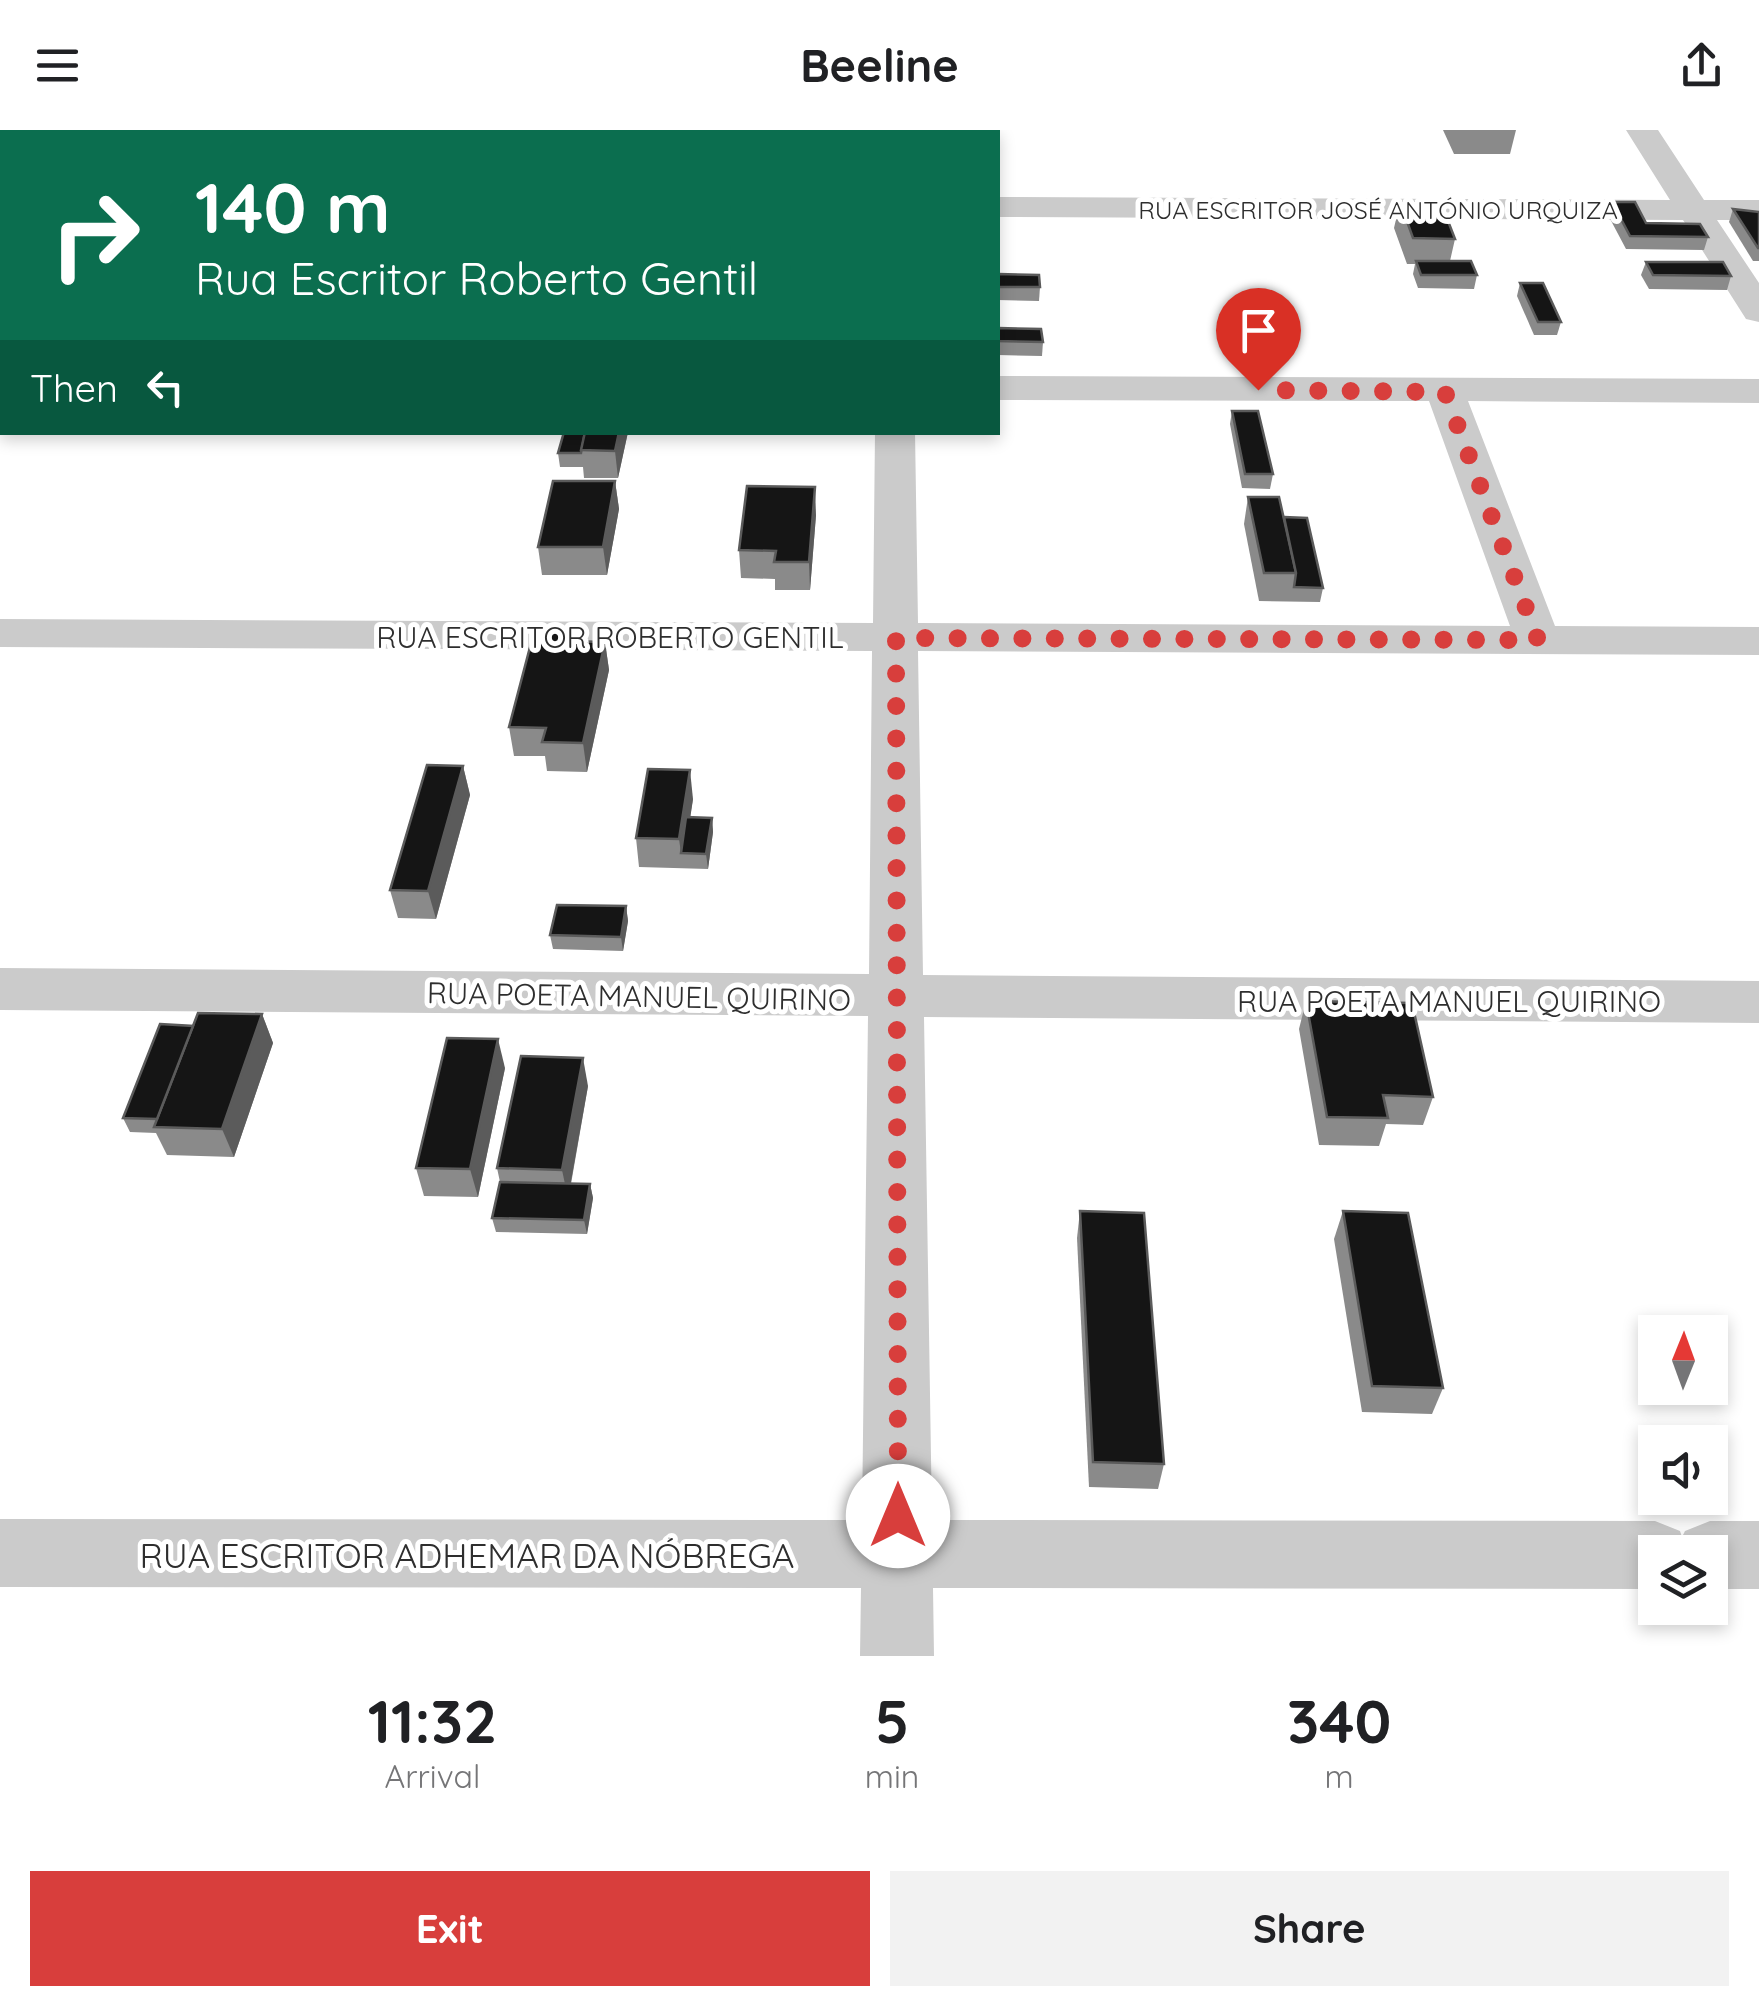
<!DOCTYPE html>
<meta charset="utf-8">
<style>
:root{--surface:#fff;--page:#f2f2f2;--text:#202124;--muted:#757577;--accent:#d83e3c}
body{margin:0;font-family:Quicksand,sans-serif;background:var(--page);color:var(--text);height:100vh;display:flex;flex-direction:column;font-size:38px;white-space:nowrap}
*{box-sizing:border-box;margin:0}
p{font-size:32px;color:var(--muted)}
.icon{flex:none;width:55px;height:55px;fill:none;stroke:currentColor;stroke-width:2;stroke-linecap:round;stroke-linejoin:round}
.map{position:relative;height:1526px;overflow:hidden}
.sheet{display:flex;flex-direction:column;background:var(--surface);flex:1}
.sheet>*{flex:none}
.guide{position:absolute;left:0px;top:0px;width:1000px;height:305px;box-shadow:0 5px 15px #0003;background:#0b6e4f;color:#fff;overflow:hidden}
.needle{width:65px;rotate:1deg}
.controls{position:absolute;left:1638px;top:1185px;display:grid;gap:20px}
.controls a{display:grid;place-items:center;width:90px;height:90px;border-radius:0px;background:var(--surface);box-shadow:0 5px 15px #0003;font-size:50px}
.pin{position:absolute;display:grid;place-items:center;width:85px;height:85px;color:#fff;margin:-102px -42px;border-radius:50% 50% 50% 0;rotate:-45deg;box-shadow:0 0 10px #0007}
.pin .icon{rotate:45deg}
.me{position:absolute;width:110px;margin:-55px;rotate:0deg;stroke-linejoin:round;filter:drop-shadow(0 0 8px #0008)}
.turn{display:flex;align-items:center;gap:35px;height:210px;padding:0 30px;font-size:45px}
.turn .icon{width:130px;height:130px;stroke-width:2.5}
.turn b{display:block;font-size:70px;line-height:85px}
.then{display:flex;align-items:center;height:95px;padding:0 30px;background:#0003;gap:20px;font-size:38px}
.eta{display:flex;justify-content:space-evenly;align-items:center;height:170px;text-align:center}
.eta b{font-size:60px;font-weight:700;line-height:70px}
.cta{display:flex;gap:20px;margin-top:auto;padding:20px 30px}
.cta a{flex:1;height:115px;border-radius:0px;background:var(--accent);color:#fff;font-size:40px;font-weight:700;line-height:115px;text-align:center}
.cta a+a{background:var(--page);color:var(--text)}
header{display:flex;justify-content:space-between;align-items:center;height:130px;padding:0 30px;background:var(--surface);font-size:45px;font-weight:700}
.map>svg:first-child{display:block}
</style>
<header><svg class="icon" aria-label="menu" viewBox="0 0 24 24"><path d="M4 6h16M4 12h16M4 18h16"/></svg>Beeline<svg class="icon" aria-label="share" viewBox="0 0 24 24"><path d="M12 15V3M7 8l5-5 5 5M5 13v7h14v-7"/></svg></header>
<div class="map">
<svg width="1759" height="1526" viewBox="0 0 1759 1526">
<rect width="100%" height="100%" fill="#fff"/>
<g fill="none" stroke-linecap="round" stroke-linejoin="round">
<!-- street -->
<g fill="#cbcbcb" fill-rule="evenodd">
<polygon points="878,0 910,0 910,2 879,2"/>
<polygon points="1626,0 1658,0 1704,70 1759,70 1759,90 1717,90 1759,153 1759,192 1746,189 1683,90 998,87 998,67 1670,70"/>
<polygon points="0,243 2,244 2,267 0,267"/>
<polygon points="998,246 1759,249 1759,273 1468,271 1555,496 1759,497 1759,525 918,521 923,845 1759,851 1759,893 924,887 932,1390 1655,1391 1680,1401 1682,1407 1685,1401 1710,1391 1759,1391 1759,1459 1710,1459 1710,1422 1655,1422 1655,1459 933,1458 934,1526 860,1526 861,1458 0,1457 0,1389 862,1390 868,886 0,880 0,838 869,844 872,521 0,517 0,489 873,493 875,302 915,302 918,493 1510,496 1429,271 998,270"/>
</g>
</g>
<!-- wall -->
<g fill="#8a8a8a">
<polygon points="1443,0 1516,0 1510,24 1454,24"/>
<polygon points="1400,72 1455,109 1450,131 1477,145 1474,159 1418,158 1413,144 1415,134 1407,134 1394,98"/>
<polygon points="1612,72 1646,93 1708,107 1704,120 1626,119 1608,85"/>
<polygon points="1733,79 1759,82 1759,131 1753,131 1729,92"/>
<polygon points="1646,132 1731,146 1727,160 1649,159 1641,145"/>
<polygon points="998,144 1040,157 1039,171 998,170"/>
<polygon points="1520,153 1561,192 1557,205 1534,205 1517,166"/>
<polygon points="998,198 1043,212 1042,226 998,225"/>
<polygon points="1232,281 1273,344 1270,359 1242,358 1230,294"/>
<polygon points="628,302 618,348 584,348 583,337 560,337 558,323"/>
<polygon points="615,351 619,379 607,445 542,445 538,417"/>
<polygon points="1248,367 1284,387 1323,458 1320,472 1259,471 1244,394"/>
<polygon points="816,385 810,460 775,460 775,449 741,448 739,420"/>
<polygon points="572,511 605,512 609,540 587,642 547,641 545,626 514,626 509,597"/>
<polygon points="463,636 470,665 436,789 398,788 390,760"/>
<polygon points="693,669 690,687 712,688 713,702 708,739 639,737 636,708"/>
<polygon points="626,776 628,791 623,821 553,819 550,805"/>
<polygon points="1306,871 1433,967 1423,995 1386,994 1379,1016 1319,1015 1299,899"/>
<polygon points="262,884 273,913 234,1027 167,1025 156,1003 130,1002 123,988 193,896"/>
<polygon points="505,938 478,1067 424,1066 416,1038"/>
<polygon points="588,956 571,1054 590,1054 593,1068 587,1104 496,1102 492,1088 500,1052 497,1038"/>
<polygon points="1080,1081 1164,1334 1158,1359 1089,1357 1077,1108"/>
<polygon points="1343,1081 1443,1258 1432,1284 1362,1282 1334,1109"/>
</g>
<!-- shaded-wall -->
<g fill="#5b5b5b">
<polygon points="619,302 628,302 618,348 615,321"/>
<polygon points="615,351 619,379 607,445 603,417"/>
<polygon points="815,357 816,385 810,460 809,432"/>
<polygon points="605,512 609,540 587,642 583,613"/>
<polygon points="463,636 470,665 436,789 428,761"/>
<polygon points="690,640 693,669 685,723 681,723 679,709"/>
<polygon points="712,688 713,702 708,739 706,724"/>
<polygon points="626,776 628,791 623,821 621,807"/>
<polygon points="262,884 273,913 234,1027 222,999"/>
<polygon points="498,909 505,938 478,1067 470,1039"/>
<polygon points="583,928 588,956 568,1068 562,1040"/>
<polygon points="590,1054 593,1068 587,1104 584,1090"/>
</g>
<!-- building -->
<g fill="#151515" stroke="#5b5b5b" stroke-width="2.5">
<polygon points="1400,72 1441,73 1455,109 1413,108"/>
<polygon points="1612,72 1635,72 1646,93 1700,94 1708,107 1630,106"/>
<polygon points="1733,79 1759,82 1759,118 1758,118"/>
<polygon points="1416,131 1471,131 1477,145 1421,145"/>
<polygon points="1646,132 1723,132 1731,146 1653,145"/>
<polygon points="998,144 1039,145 1040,157 998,157"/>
<polygon points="1520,153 1543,153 1561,192 1538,192"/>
<polygon points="998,198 1041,199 1043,212 998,211"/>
<polygon points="1232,281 1258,281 1273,344 1245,344"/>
<polygon points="564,302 585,302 581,323 558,323"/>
<polygon points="585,302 619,302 615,321 581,320"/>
<polygon points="553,351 615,351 603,417 538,417"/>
<polygon points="747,356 815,357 809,432 774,432 776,421 739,420"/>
<polygon points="1248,367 1279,367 1296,443 1264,443"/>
<polygon points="1284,387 1307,388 1323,458 1294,457 1296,443"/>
<polygon points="535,498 570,499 567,511 605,512 583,613 542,612 546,598 509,597"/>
<polygon points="427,635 463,636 428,761 390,760"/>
<polygon points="648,639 690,640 679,709 636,708"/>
<polygon points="686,687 712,688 706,724 681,723"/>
<polygon points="557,775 626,776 621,807 550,805"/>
<polygon points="1306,871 1412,873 1433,967 1383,965 1388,988 1327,987"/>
<polygon points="198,883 262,884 222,999 154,997"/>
<polygon points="160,894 193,896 157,989 123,988"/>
<polygon points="447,908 498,909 470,1039 416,1038"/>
<polygon points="521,926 583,928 562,1040 497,1038"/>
<polygon points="500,1052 590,1054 584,1090 492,1088"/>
<polygon points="1080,1081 1144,1083 1164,1334 1093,1332"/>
<polygon points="1343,1081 1408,1083 1443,1258 1372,1256"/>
</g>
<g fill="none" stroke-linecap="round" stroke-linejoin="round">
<!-- route -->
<polyline stroke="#d83e3c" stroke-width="18" stroke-dasharray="0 32.4" points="898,1386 896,508 1538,510 1445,262 1258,260"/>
</g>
<g text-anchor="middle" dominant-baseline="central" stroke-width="10" stroke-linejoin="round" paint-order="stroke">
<!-- far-street labels -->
<g font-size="25" fill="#2e2e2e" stroke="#fff">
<text x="1378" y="79">RUA ESCRITOR JOSÉ ANTÓNIO URQUIZA</text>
</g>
<!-- street labels -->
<g font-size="30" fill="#2e2e2e" stroke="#fff">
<text x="610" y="507">RUA ESCRITOR ROBERTO GENTIL</text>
<text transform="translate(639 866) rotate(1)">RUA POETA MANUEL QUIRINO</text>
<text x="1449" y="871">RUA POETA MANUEL QUIRINO</text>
</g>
<!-- near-street labels -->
<g font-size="35" fill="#2e2e2e" stroke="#fff">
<text x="467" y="1425">RUA ESCRITOR ADHEMAR DA NÓBREGA</text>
</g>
</g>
</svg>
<div class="controls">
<a><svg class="needle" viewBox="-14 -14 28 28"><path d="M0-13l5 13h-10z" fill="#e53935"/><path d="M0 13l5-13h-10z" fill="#757577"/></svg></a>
<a><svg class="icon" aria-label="sound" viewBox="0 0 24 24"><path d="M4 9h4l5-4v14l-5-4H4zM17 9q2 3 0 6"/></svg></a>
<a><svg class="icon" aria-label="layers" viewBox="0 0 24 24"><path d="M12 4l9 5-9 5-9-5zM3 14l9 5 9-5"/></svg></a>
</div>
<div class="pin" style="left:1258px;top:260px;background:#d93025"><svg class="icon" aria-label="arrive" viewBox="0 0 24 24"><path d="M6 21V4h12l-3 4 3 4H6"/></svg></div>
<svg class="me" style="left:898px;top:1386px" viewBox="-20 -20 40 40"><circle r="19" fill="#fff"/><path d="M0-13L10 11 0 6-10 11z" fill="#d83e3c"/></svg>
<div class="guide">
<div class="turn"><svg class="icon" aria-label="right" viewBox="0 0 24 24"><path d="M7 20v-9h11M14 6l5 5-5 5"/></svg><div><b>140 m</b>Rua Escritor Roberto Gentil</div></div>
<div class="then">Then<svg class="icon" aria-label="left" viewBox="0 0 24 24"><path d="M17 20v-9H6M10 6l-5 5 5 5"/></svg></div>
</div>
</div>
<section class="sheet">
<div class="eta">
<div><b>11:32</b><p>Arrival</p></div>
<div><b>5</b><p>min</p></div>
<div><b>340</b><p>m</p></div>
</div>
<div class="cta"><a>Exit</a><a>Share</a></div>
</section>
